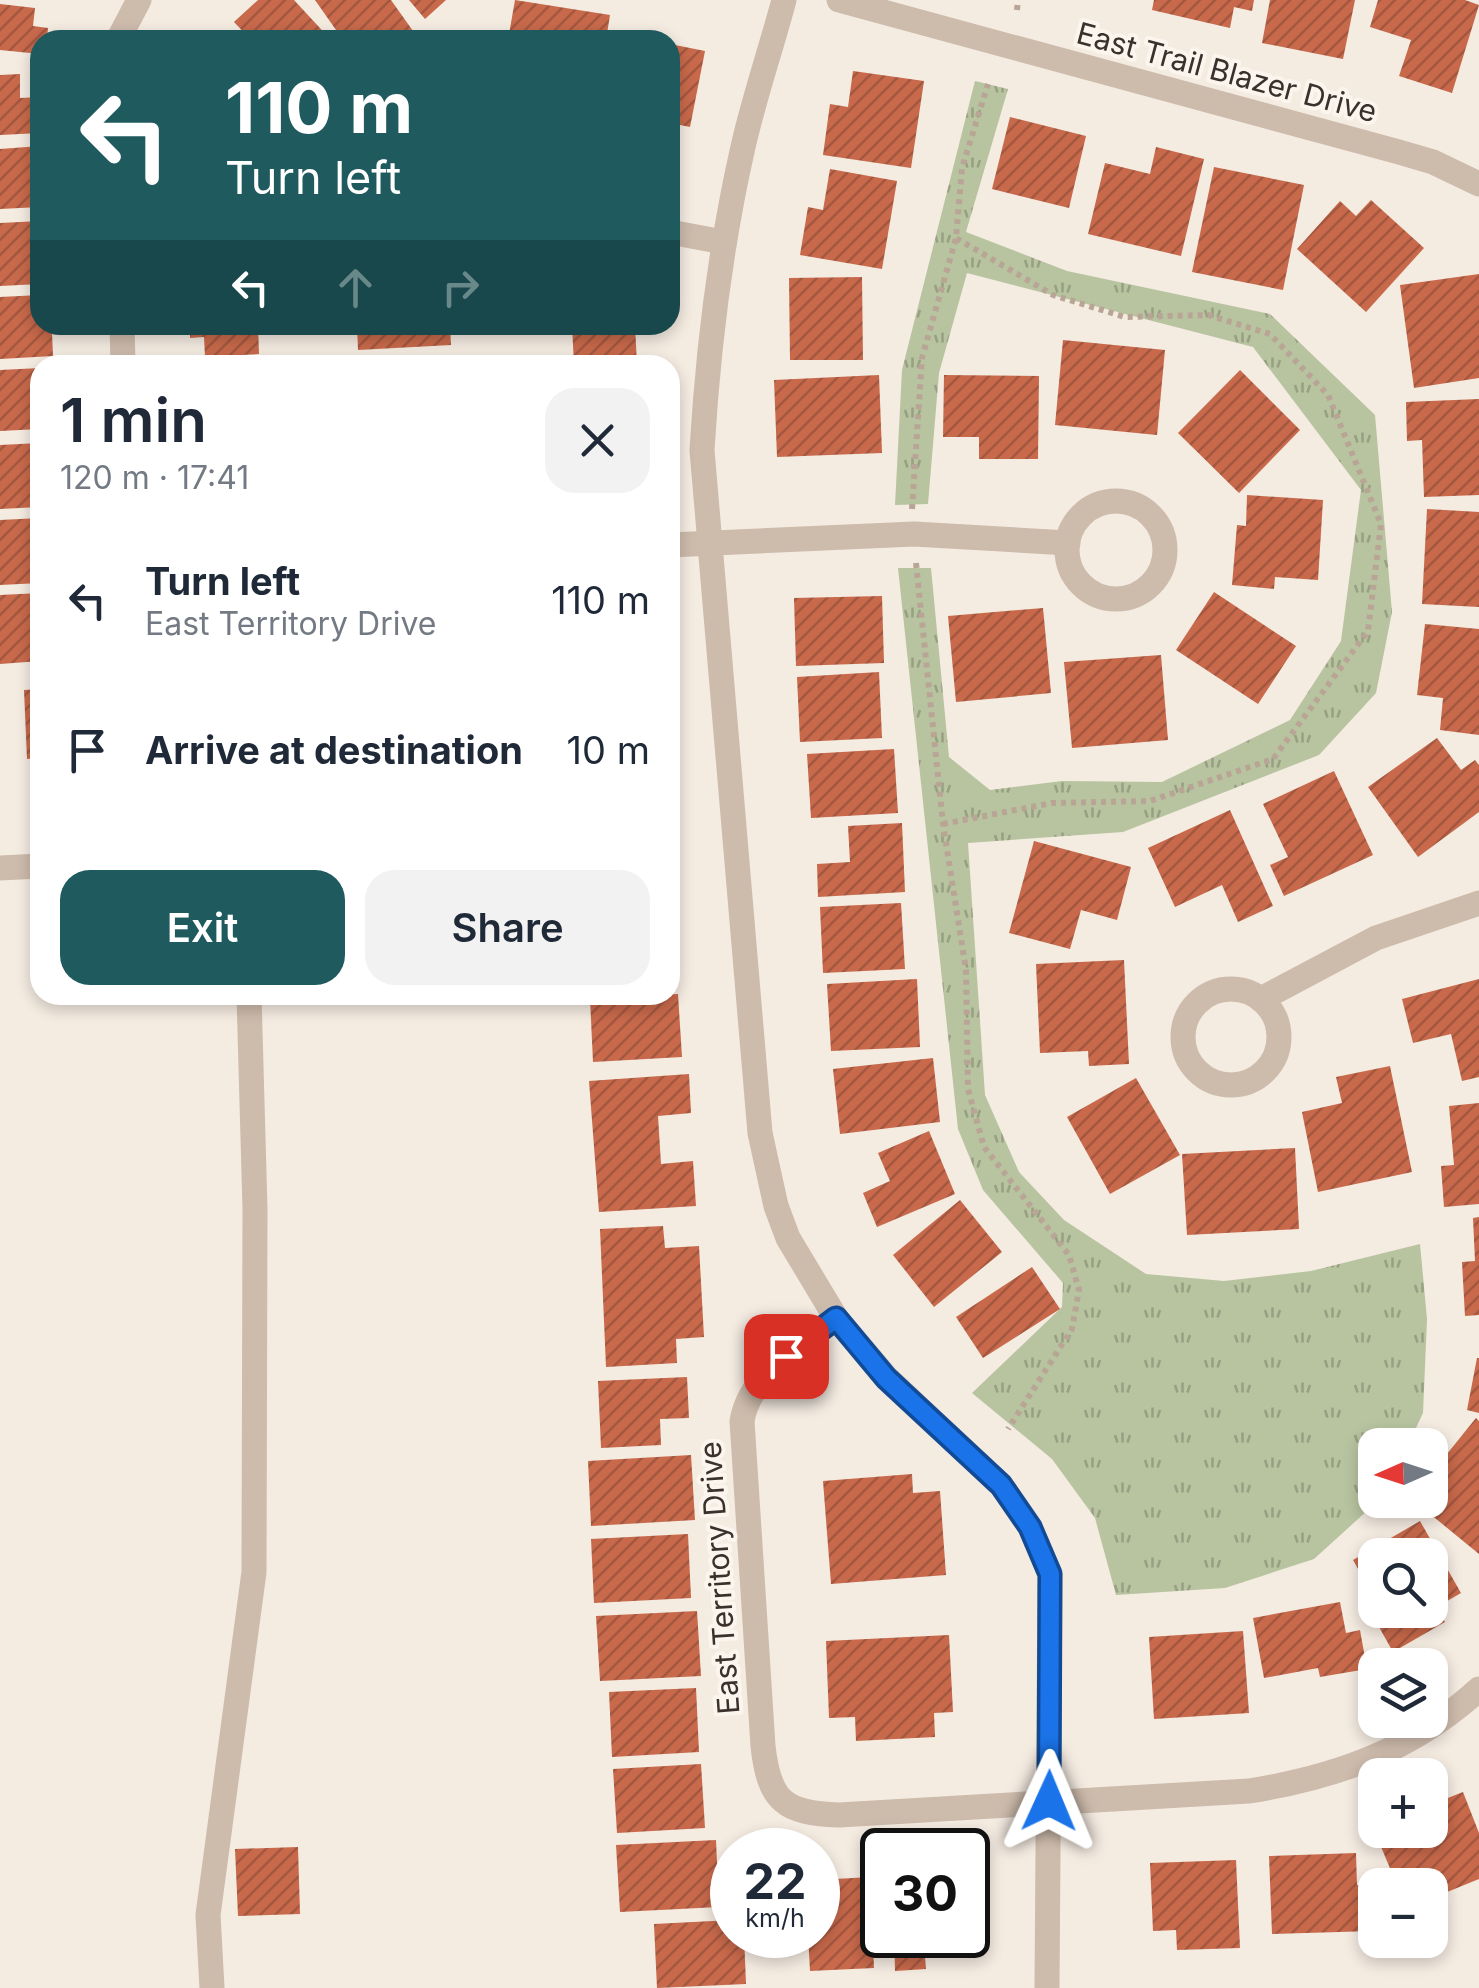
<!DOCTYPE html>
<meta charset="utf-8">
<style>
:root{--surface:#fff;--page:#f2f2f3;--text:#1f2937;--muted:#747a83;--accent:#1f5a5e}
body{margin:0;font-family:Inter,sans-serif;background:var(--page);color:var(--text);height:100vh;display:flex;flex-direction:column;font-size:38px;white-space:nowrap}
*{box-sizing:border-box;margin:0}
p{font-size:32px;color:var(--muted)}
.icon{flex:none;width:55px;height:55px;fill:none;stroke:currentColor;stroke-width:2;stroke-linecap:round;stroke-linejoin:round}
.map{position:relative;flex:1;overflow:hidden}
.panel{position:absolute;left:30px;top:355px;width:650px;height:650px;display:flex;flex-direction:column;background:var(--surface);border-radius:30px;box-shadow:0 5px 15px #0003}
.panel>*{flex:none}
.top-card{position:absolute;left:30px;top:30px;width:650px;height:305px;border-radius:30px;box-shadow:0 5px 15px #0003;background:#1f5a5e;color:#fff;overflow:hidden}
.needle{width:65px;rotate:267deg}
.tools{position:absolute;left:1358px;top:1428px;display:grid;gap:20px}
.tools a{display:grid;place-items:center;width:90px;height:90px;border-radius:20px;background:var(--surface);box-shadow:0 5px 15px #0003;font-size:50px}
.speed{position:absolute;left:710px;top:1828px;display:flex;gap:20px;font-size:50px;font-weight:700;text-align:center}
.speed>*{display:grid;place-content:center;width:130px;height:130px;border-radius:50%;background:var(--surface);box-shadow:0 5px 15px #0003;line-height:1}
.speed small{font-size:25px;font-weight:400}
.speed .limit{border:5px solid #111;border-radius:15px;background:#fff;color:#111}
.pin{position:absolute;display:grid;place-items:center;width:85px;height:85px;color:#fff;margin:-42px;border-radius:20px;box-shadow:0 5px 15px #0006}
.me{position:absolute;width:110px;margin:-55px;rotate:1deg;stroke-linejoin:round;filter:drop-shadow(0 0 8px #0008)}
.turn{display:flex;align-items:center;gap:35px;height:210px;padding:0 30px;font-size:45px}
.turn .icon{width:130px;height:130px;stroke-width:2.5}
.turn b{display:block;font-size:70px;line-height:85px}
.lanes{display:flex;align-items:center;height:95px;padding:0 30px;background:#0003;justify-content:center;gap:50px;direction:ltr}
.lanes .off{opacity:.35}
.round{display:grid;place-items:center;flex:none;width:105px;height:105px;border-radius:30px;background:var(--page)}
.overview{display:flex;align-items:center;justify-content:space-between;height:170px;padding:0 30px}
h1{font-size:60px;font-weight:600;line-height:75px}
.primary-button{display:flex;gap:20px;margin-top:auto;padding:20px 30px}
.primary-button a{flex:1;height:115px;border-radius:30px;background:var(--accent);color:#fff;font-size:40px;font-weight:600;line-height:115px;text-align:center}
.primary-button a+a{background:var(--page);color:var(--text)}
ul{padding:0;list-style:none}
li{display:flex;align-items:center;gap:30px;height:150px;padding:0 30px}
li div{flex:1}
li b{display:block;font-size:38px}
li em{font-style:normal}
.map>svg:first-child{display:block}
</style>
<div class="map">
<svg width="1479" height="1988" viewBox="0 0 1479 1988">
<defs>
<pattern id="park-tufts" width="24" height="20" patternUnits="userSpaceOnUse" patternTransform="scale(2.5)"><rect width="24" height="20" fill="#b8c4a0"/><path d="M3 7l-1-3M5 7V3M7 7l1-3M15 17l-1-3M17 17v-4M19 17l1-3" fill="none" stroke="#97a083"/></pattern>
<pattern id="building-hatch" width="6" height="6" patternUnits="userSpaceOnUse" patternTransform="scale(2.5)"><rect width="6" height="6" fill="#c8694b"/><path d="M-1 1l2-2M0 6l6-6M5 7l2-2" fill="none" stroke="#a4573f"/></pattern>
</defs>
<rect width="100%" height="100%" fill="#f4ebe1"/>
<!-- park -->
<polygon fill="url(#park-tufts)" points="975,81 1008,89 966,232 1067,271 1270,314 1375,415 1392,612 1376,693 1319,755 1123,832 968,843 985,1095 1019,1172 1064,1220 1146,1274 1224,1281 1311,1271 1420,1244 1427,1319 1423,1413 1408,1445 1375,1445 1375,1500 1379,1500 1314,1559 1225,1588 1116,1595 1095,1518 1052,1459 972,1393 1062,1307 1063,1283 983,1190 958,1129 898,568 931,568 949,757 990,790 1062,781 1162,782 1290,720 1341,641 1361,490 1253,347 967,273 939,373 928,504 895,505 902,370"/>
<!-- building -->
<g fill="url(#building-hatch)">
<polygon points="258,0 294,0 331,40 251,40 234,22"/>
<polygon points="315,0 391,0 413,31 400,40 343,40"/>
<polygon points="409,0 446,0 425,19"/>
<polygon points="515,0 610,15 606,40 508,40"/>
<polygon points="1154,0 1254,0 1252,11 1234,7 1230,28 1152,10"/>
<polygon points="1270,0 1355,0 1343,59 1262,43"/>
<polygon points="1378,0 1465,0 1479,5 1452,93 1399,76 1411,40 1370,27"/>
<polygon points="0,4 35,8 33,26 48,28 47,40 40,40 40,54 0,50"/>
<polygon points="670,44 705,51 690,127 670,123"/>
<polygon points="853,71 924,81 911,168 823,155 830,104 848,107"/>
<polygon points="20,74 20,98 40,97 40,133 0,135 0,75"/>
<polygon points="1010,117 1086,136 1069,208 992,189"/>
<polygon points="40,146 40,207 0,209 0,149"/>
<polygon points="1156,147 1204,159 1181,256 1088,234 1105,163 1150,174"/>
<polygon points="1214,167 1304,185 1283,290 1192,272"/>
<polygon points="830,169 897,181 882,269 800,255 808,207 823,210"/>
<polygon points="1371,200 1424,248 1366,312 1297,249 1340,201 1356,216"/>
<polygon points="40,221 40,284 0,286 0,223"/>
<polygon points="1479,274 1479,378 1414,388 1400,285"/>
<polygon points="862,277 863,360 790,360 789,278"/>
<polygon points="40,295 40,325 65,325 66,331 52,332 53,356 0,359 0,297"/>
<polygon points="190,325 258,325 259,354 205,357 204,337 190,338"/>
<polygon points="357,325 450,325 451,345 358,350"/>
<polygon points="572,325 635,325 637,365 574,365"/>
<polygon points="1063,340 1165,350 1157,435 1055,425"/>
<polygon points="40,368 40,429 0,431 0,370"/>
<polygon points="1240,370 1300,430 1239,493 1178,433"/>
<polygon points="879,375 882,453 777,457 774,380"/>
<polygon points="944,375 1039,376 1038,459 979,459 979,437 943,437"/>
<polygon points="1479,399 1479,495 1424,497 1422,440 1407,441 1406,402"/>
<polygon points="40,443 40,507 0,509 0,445"/>
<polygon points="1247,495 1323,500 1318,580 1275,577 1274,589 1232,585 1237,525 1246,526"/>
<polygon points="1427,509 1479,512 1479,607 1422,604"/>
<polygon points="40,518 40,583 0,585 0,520"/>
<polygon points="1214,592 1296,646 1258,704 1176,650"/>
<polygon points="40,593 40,661 0,664 0,595"/>
<polygon points="882,596 884,663 796,666 794,598"/>
<polygon points="1043,608 1051,693 956,702 948,616"/>
<polygon points="1425,624 1479,629 1479,735 1440,730 1443,698 1417,695"/>
<polygon points="1161,655 1168,740 1072,748 1064,662"/>
<polygon points="879,672 882,738 800,742 797,677"/>
<polygon points="40,689 40,758 27,759 24,690"/>
<polygon points="1437,738 1461,770 1475,760 1479,765 1479,812 1418,857 1368,787"/>
<polygon points="894,749 898,813 811,818 807,754"/>
<polygon points="1334,771 1373,855 1284,896 1270,865 1288,857 1263,804"/>
<polygon points="1230,810 1273,906 1238,922 1222,885 1175,907 1148,848"/>
<polygon points="902,823 905,892 818,897 817,864 850,862 848,826"/>
<polygon points="1034,841 1131,867 1117,920 1081,910 1070,949 1009,933"/>
<polygon points="901,903 905,969 823,973 820,907"/>
<polygon points="1124,960 1129,1064 1089,1066 1088,1051 1040,1053 1036,964"/>
<polygon points="917,979 920,1047 831,1051 827,984"/>
<polygon points="1479,979 1479,1077 1462,1081 1451,1034 1413,1043 1402,999"/>
<polygon points="678,994 682,1057 593,1062 590,999"/>
<polygon points="933,1058 940,1122 840,1134 833,1069"/>
<polygon points="1390,1066 1412,1172 1318,1192 1302,1112 1342,1103 1336,1077"/>
<polygon points="689,1074 691,1113 658,1116 661,1164 693,1161 696,1206 599,1212 589,1081"/>
<polygon points="1136,1078 1180,1155 1110,1194 1067,1117"/>
<polygon points="1479,1103 1479,1204 1444,1207 1441,1166 1454,1165 1449,1106"/>
<polygon points="929,1131 955,1194 877,1227 863,1193 890,1181 878,1153"/>
<polygon points="1295,1148 1299,1229 1187,1235 1182,1154"/>
<polygon points="960,1200 1002,1252 934,1307 893,1255"/>
<polygon points="1479,1217 1479,1315 1465,1316 1462,1262 1475,1261 1473,1218"/>
<polygon points="663,1226 665,1248 699,1246 704,1337 676,1339 677,1363 606,1367 600,1229"/>
<polygon points="1032,1267 1060,1309 983,1358 956,1317"/>
<polygon points="1477,1358 1479,1358 1479,1413 1467,1410"/>
<polygon points="687,1377 689,1418 660,1419 661,1445 601,1448 598,1381"/>
<polygon points="1476,1418 1479,1421 1479,1554 1413,1500 1430,1500 1430,1475"/>
<polygon points="691,1455 695,1520 591,1526 588,1461"/>
<polygon points="912,1474 913,1493 940,1491 946,1575 831,1584 823,1481"/>
<polygon points="1420,1521 1461,1593 1437,1607 1445,1622 1393,1652 1374,1618 1382,1612 1381,1610 1430,1610 1430,1555 1375,1555 1375,1599 1353,1560"/>
<polygon points="688,1534 691,1598 594,1603 591,1539"/>
<polygon points="1340,1602 1346,1633 1360,1630 1367,1669 1320,1677 1318,1668 1264,1678 1253,1618"/>
<polygon points="697,1611 701,1676 600,1681 596,1616"/>
<polygon points="1243,1631 1249,1713 1154,1719 1149,1637"/>
<polygon points="949,1635 953,1712 934,1713 935,1737 856,1741 855,1717 829,1718 826,1641"/>
<polygon points="696,1688 699,1752 612,1757 609,1692"/>
<polygon points="701,1764 705,1828 617,1833 613,1769"/>
<polygon points="1463,1792 1479,1833 1479,1879 1430,1899 1430,1885 1397,1885 1374,1830 1430,1830 1430,1805"/>
<polygon points="716,1840 719,1907 620,1912 616,1845"/>
<polygon points="298,1847 300,1914 238,1916 235,1849"/>
<polygon points="1356,1853 1357,1885 1371,1884 1373,1931 1272,1934 1269,1856"/>
<polygon points="1236,1860 1240,1948 1177,1950 1176,1930 1153,1931 1150,1863"/>
<polygon points="870,1877 874,1968 810,1971 808,1935 818,1935 818,1880"/>
<polygon points="732,1920 732,1935 744,1935 746,1984 657,1988 654,1924"/>
<polygon points="894,1935 957,1935 957,1942 924,1943 926,1969 895,1971"/>
</g>
<g fill="none" stroke-linecap="round" stroke-linejoin="round">
<!-- path -->
<g stroke="#b9a596" stroke-width="6" stroke-dasharray="5 5" stroke-linecap="butt">
<polyline points="1017,10 1018,0"/>
<polyline points="912,509 922,358 956,238 962,168 988,84"/>
<polyline points="916,563 943,824 966,970 968,1089 984,1147 1069,1255 1079,1290 1072,1329 1008,1429"/>
<polyline points="943,824 1052,803 1150,801 1273,759 1368,631 1381,524 1328,395 1270,334 1208,315 1125,317 1053,295 956,238"/>
</g>
<!-- minor -->
<g stroke="#cdbbac" stroke-width="25">
<path d="M784 0C771 49 754 98 743 147 720 248 708 348 702 450L760 1133 776 1206 788 1238 836 1318 886 1377 1001 1485 1030 1527 1050 1574 1047 1988"/>
<polyline points="839,0 1399,152 1433,162 1479,184"/>
<polyline points="118,40 139,0"/>
<polyline points="670,232 723,242"/>
<polyline points="122,325 123,365"/>
<circle cx="1116" cy="550" r="49"/>
<polyline points="670,545 914,534 1068,543"/>
<polyline points="0,868 40,866"/>
<circle cx="1231" cy="1037" r="48"/>
<polyline points="1261,999 1376,938 1479,903"/>
<path d="M836 1318C801 1345 750 1374 742 1421L763 1746C769 1802 785 1813 839 1815L1249 1791C1338 1777 1412 1750 1479 1689"/>
<polyline points="212,1988 208,1915 254,1572 255,1209 249,995"/>
</g>
</g>
<g fill="none" stroke-linecap="round" stroke-linejoin="round">
<defs>
<polyline id="route" points="786,1356 836,1318 886,1378 1001,1485 1030,1527 1050,1574 1049,1801"/>
</defs>
<!-- route casing -->
<use href="#route" stroke="#114b97" stroke-width="25"/>
<!-- route -->
<use href="#route" stroke="#1a73e8" stroke-width="18"/>
</g>
<g text-anchor="middle" dominant-baseline="central" stroke-width="8" stroke-linejoin="round" paint-order="stroke">
<!-- street labels -->
<g font-size="30" fill="#3b302b" stroke="#fbf5ee">
<text transform="translate(1227 72) rotate(15)">East Trail Blazer Drive</text>
<text transform="translate(719 1578) rotate(-94)">East Territory Drive</text>
</g>
</g>
</svg>
<div class="tools">
<a><svg class="needle" viewBox="-14 -14 28 28"><path d="M0-13l5 13h-10z" fill="#e53935"/><path d="M0 13l5-13h-10z" fill="#747a83"/></svg></a>
<a><svg class="icon" aria-label="search" viewBox="0 0 24 24"><circle cx="10" cy="10" r="6"/><path d="M15 15l6 6"/></svg></a>
<a><svg class="icon" aria-label="layers" viewBox="0 0 24 24"><path d="M12 4l9 5-9 5-9-5zM3 14l9 5 9-5"/></svg></a>
<a>+</a>
<a>−</a>
</div>
<div class="speed"><div>22<small>km/h</small></div><div class="limit">30</div></div>
<div class="pin" style="left:786px;top:1356px;background:#d93025"><svg class="icon" aria-label="arrive" viewBox="0 0 24 24"><path d="M6 21V4h12l-3 4 3 4H6"/></svg></div>
<svg class="me" style="left:1049px;top:1801px" viewBox="-20 -20 40 40"><path d="M0-17L14 15 0 8-14 15z" fill="#1a73e8" stroke="#fff" stroke-width="4"/></svg>
<div class="top-card">
<div class="turn"><svg class="icon" aria-label="left" viewBox="0 0 24 24"><path d="M17 20v-9H6M10 6l-5 5 5 5"/></svg><div><b>110 m</b>Turn left</div></div>
<div class="lanes"><svg class="icon" aria-label="left" viewBox="0 0 24 24"><path d="M17 20v-9H6M10 6l-5 5 5 5"/></svg><svg class="icon off" aria-label="ahead" viewBox="0 0 24 24"><path d="M12 20V5M6 11l6-6 6 6"/></svg><svg class="icon off" aria-label="right" viewBox="0 0 24 24"><path d="M7 20v-9h11M14 6l5 5-5 5"/></svg></div>
</div>
<section class="panel">
<div class="overview"><div><h1>1 min</h1><p>120 m · 17:41</p></div><a class="round"><svg class="icon" aria-label="close" viewBox="0 0 24 24"><path d="M6 6l12 12M18 6L6 18"/></svg></a></div>
<ul>
<li><svg class="icon" aria-label="left" viewBox="0 0 24 24"><path d="M17 20v-9H6M10 6l-5 5 5 5"/></svg><div><b>Turn left</b><p>East Territory Drive</p></div><em>110 m</em></li>
<li><svg class="icon" aria-label="arrive" viewBox="0 0 24 24"><path d="M6 21V4h12l-3 4 3 4H6"/></svg><div><b>Arrive at destination</b></div><em>10 m</em></li>
</ul>
<div class="primary-button"><a>Exit</a><a>Share</a></div>
</section>
</div>
